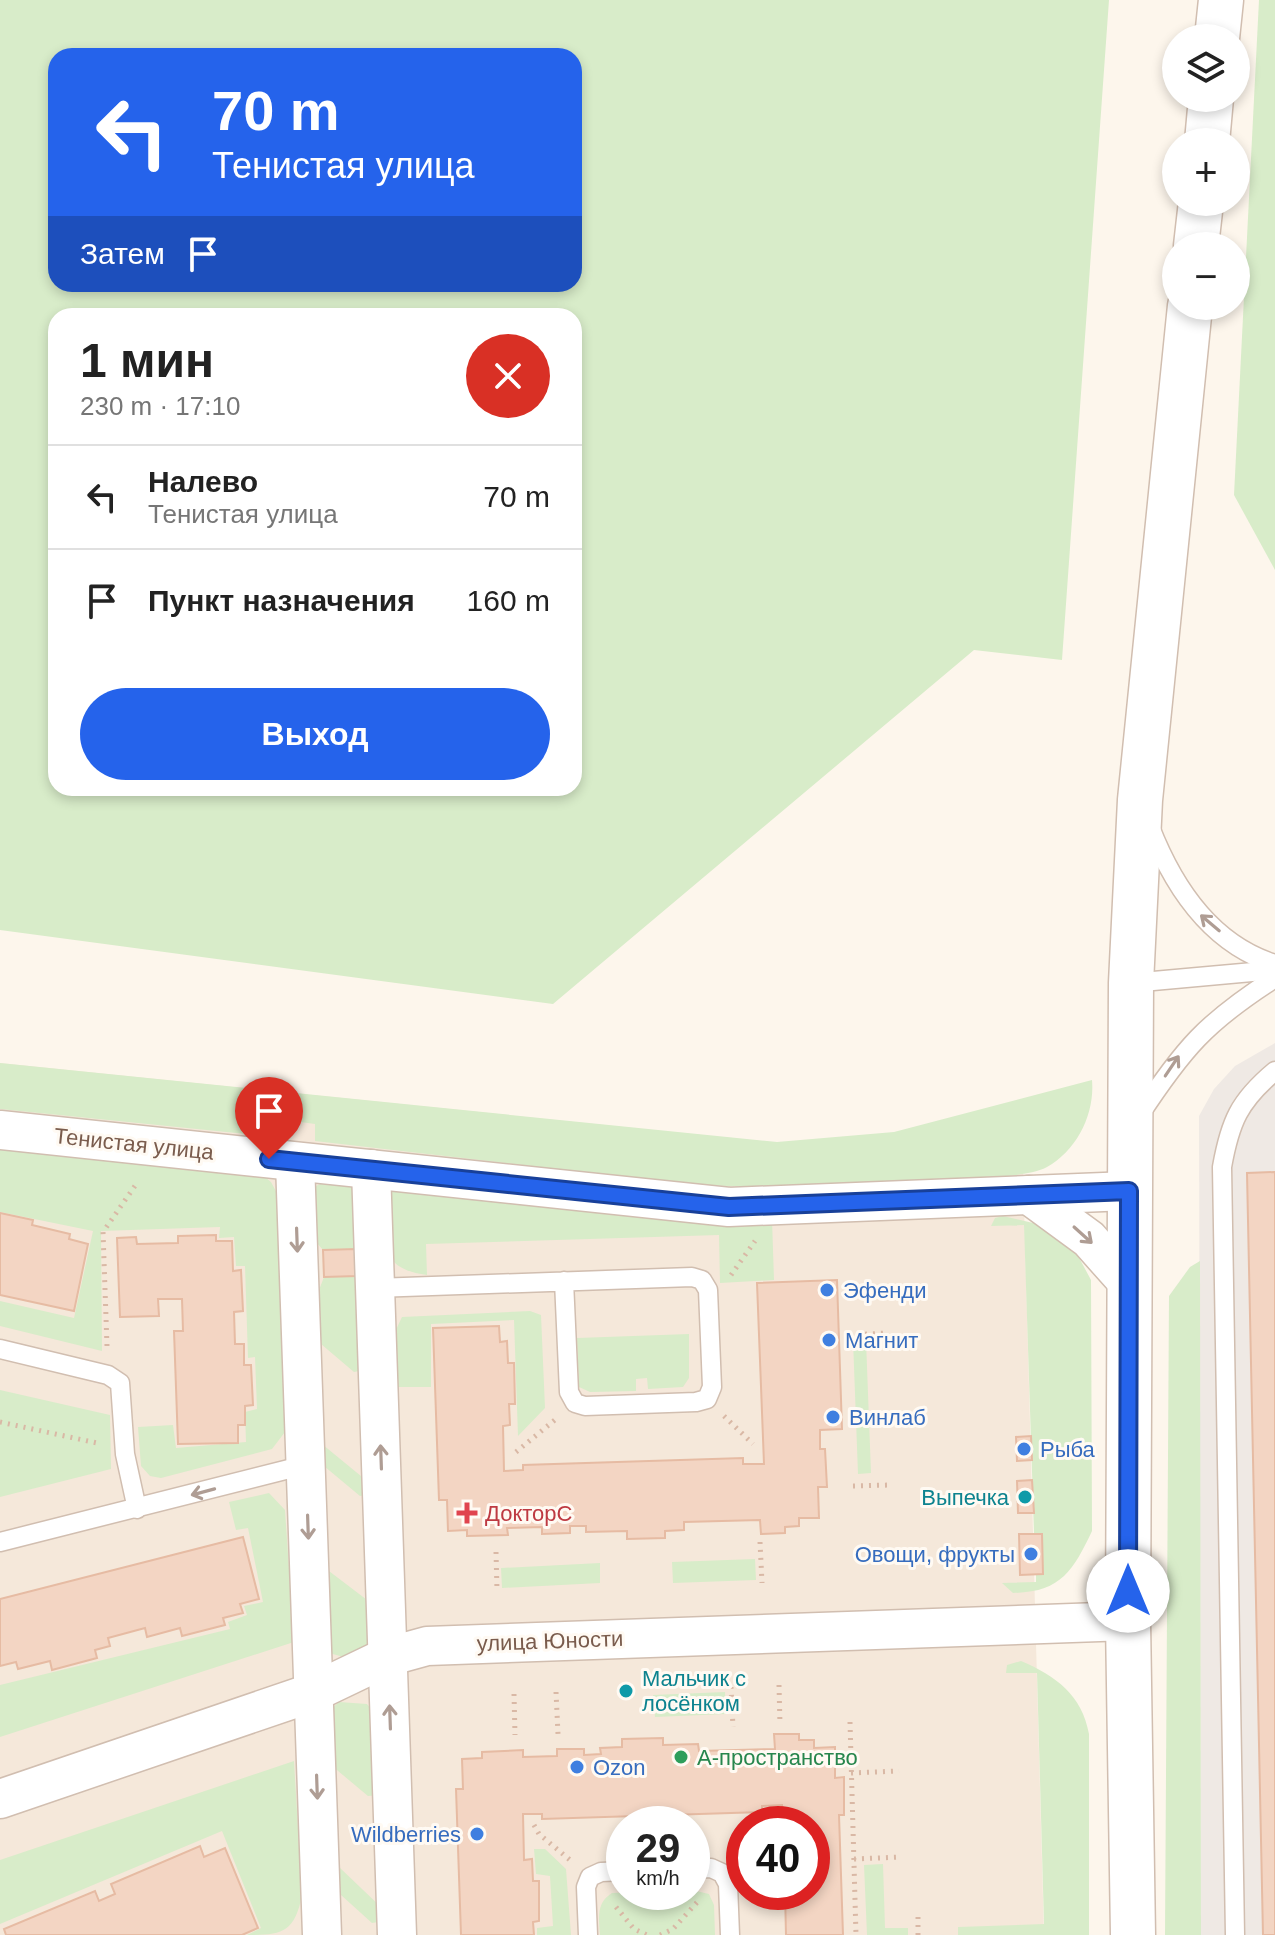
<!DOCTYPE html>
<html lang="ru">
<meta charset="utf-8">
<style>
:root{--surface:#fff;--page:#f6f6f6;--text:#222;--muted:#767676;--line:#e0e0e0;--accent:#2563eb}
body{margin:0;font-family:Helvetica,sans-serif;background:var(--page);color:var(--text);height:100vh;display:flex;flex-direction:column;font-size:30px;white-space:nowrap}
*{box-sizing:border-box;margin:0}
p{font-size:26px;color:var(--muted)}
.icon{flex:none;width:44px;height:44px;fill:none;stroke:currentColor;stroke-width:2;stroke-linecap:round;stroke-linejoin:round}
.map{position:relative;flex:1;overflow:hidden}
.side{position:absolute;left:48px;top:308px;width:534px;height:488px;display:flex;flex-direction:column;background:var(--surface);border-radius:24px;box-shadow:0 4px 12px #0003}
.side>*{flex:none}
.hud{position:absolute;left:48px;top:48px;width:534px;height:244px;border-radius:24px;box-shadow:0 4px 12px #0003;background:#2563eb;color:#fff;overflow:hidden}
.controls{position:absolute;left:1162px;top:24px;display:grid;gap:16px}
.controls a{display:grid;place-items:center;width:88px;height:88px;border-radius:50%;background:var(--surface);box-shadow:0 4px 12px #0003;font-size:40px}
.speed{position:absolute;left:606px;top:1806px;display:flex;gap:16px;font-size:40px;font-weight:700;text-align:center}
.speed>*{display:grid;place-content:center;width:104px;height:104px;border-radius:50%;background:var(--surface);box-shadow:0 4px 12px #0003;line-height:1}
.speed small{font-size:20px;font-weight:400}
.speed .limit{border:12px solid #d22;background:#fff;color:#111}
.pin{position:absolute;display:grid;place-items:center;width:68px;height:68px;color:#fff;margin:-82px -34px;border-radius:50% 50% 50% 0;rotate:-45deg;box-shadow:0 0 8px #0007}
.pin .icon{rotate:45deg}
.me{position:absolute;width:88px;margin:-44px;rotate:0deg;stroke-linejoin:round;filter:drop-shadow(0 0 6px #0008)}
.turn{display:flex;align-items:center;gap:28px;height:168px;padding:0 32px;font-size:36px}
.turn .icon{width:104px;height:104px;stroke-width:2.5}
.turn b{display:block;font-size:56px;line-height:68px}
.then{display:flex;align-items:center;height:76px;padding:0 32px;background:#0003;gap:16px;font-size:30px}
.round{display:grid;place-items:center;flex:none;width:84px;height:84px;border-radius:42px;background:var(--page)}
.summary{display:flex;align-items:center;justify-content:space-between;height:136px;padding:0 32px}
h1{font-size:48px;font-weight:700;line-height:60px}
.primary-button{display:flex;gap:16px;margin-top:auto;padding:16px 32px}
.primary-button a{flex:1;height:92px;border-radius:48px;background:var(--accent);color:#fff;font-size:32px;font-weight:700;line-height:92px;text-align:center}
ul{padding:0;list-style:none}
li{display:flex;align-items:center;gap:24px;height:104px;padding:0 32px;border-top:2px solid var(--line)}
li div{flex:1}
li b{display:block;font-size:30px}
li em{font-style:normal}
.map>svg:first-child{display:block}
</style>
<div class="map">
<svg width="1275" height="1935" viewBox="0 0 1275 1935">
<rect width="100%" height="100%" fill="#fdf6ec"/>
<!-- residential -->
<path fill="#f5e8da" fill-rule="evenodd" d="M0 1063 1023 1168 1044 1935H0ZM624 1824H692V1892H624ZM744 1824H812V1892H744Z"/>
<!-- industrial -->
<polygon fill="#efe9e4" points="1275,1043 1275,1935 1201,1935 1199,1116 1214,1089 1235,1066"/>
<!-- green -->
<g fill="#d8ecc9" fill-rule="evenodd">
<path d="M0 0H1109L1062 660 974 650 553 1004 0 930ZM56 56H574V284H56ZM56 316H574V788H56Z"/>
<polygon points="1259,0 1275,0 1275,570 1234,495"/>
<path d="M0 1063 777 1142 894 1132 1092 1080C1095 1114 1077 1150 1047 1167 1036 1173 1021 1174 1009 1176L760 1187 697 1185 315 1141V1124L279 1119 275 1137 0 1109Z"/>
<polygon points="0,1148 259,1172 271,1182 278,1195 285,1432 272,1449 161,1478 150,1476 141,1466 138,1427 173,1425 176,1448 246,1442 245,1412 257,1409 255,1357 248,1358 245,1266 236,1266 234,1237 219,1238 220,1227 101,1231 102,1351 0,1326 0,1301 74,1318 93,1231 0,1212"/>
<polygon points="320,1184 355,1187 364,1370 354,1372 314,1338 314,1303 324,1277 357,1276 356,1249 323,1250 311,1236 312,1188"/>
<path d="M392 1186 772 1219 774 1280 720 1283 719 1235 426 1244 427 1275C391 1270 384 1256 384 1223 384 1208 383 1198 392 1186Z"/>
<path d="M1003 1216 1050 1227 1069 1239 1091 1280 1092 1531C1073 1571 1061 1592 1013 1593L1002 1583 1036 1582V1574L1020 1575 1019 1534 1034 1533 1024 1225 991 1226 995 1218Z"/>
<polygon points="1200,1261 1201,1935 1165,1935 1169,1296 1190,1267"/>
<polygon points="530,1311 541,1315 545,1408 518,1436 514,1320 431,1324 431,1387 395,1387 393,1336 402,1317"/>
<polygon points="689,1334 689,1378 683,1387 648,1389 647,1378 636,1379 636,1391 590,1392 579,1387 577,1338"/>
<polygon points="853,1340 866,1340 871,1473 858,1474"/>
<polygon points="0,1390 110,1415 111,1469 0,1497"/>
<polygon points="317,1440 367,1481 368,1495 360,1496 318,1461"/>
<polygon points="269,1493 285,1510 294,1642 0,1737 0,1685 230,1629 228,1622 247,1615 244,1606 263,1602 248,1528 236,1530 229,1502"/>
<polygon points="755,1559 756,1580 673,1583 672,1562"/>
<polygon points="600,1563 600,1583 502,1588 501,1568"/>
<path d="M321 1565 371 1603C372 1633 376 1640 351 1659L329 1653Z"/>
<path d="M1021 1661C1056 1676 1082 1695 1089 1734V1935H958V1927L1044 1924 1037 1673H1006L1007 1665Z"/>
<polygon points="725,1692 726,1714 655,1717 653,1695"/>
<polygon points="339,1702 367,1704 374,1713 380,1795 368,1796 325,1760 330,1710"/>
<path d="M294 1761 302 1896C294 1933 282 1935 247 1935L261 1928 222 1831 0 1924V1860Z"/>
<polygon points="534,1849 545,1849 566,1869 571,1935 537,1935 537,1928 553,1926 550,1876 536,1874"/>
<polygon points="883,1864 885,1928 908,1928 908,1935 867,1935 864,1865"/>
<polygon points="339,1867 384,1910 385,1921 372,1923 330,1885 329,1872"/>
<path d="M692 1890 709 1894 714 1905 715 1935H600C599 1917 596 1903 612 1893Z"/>
</g>
<!-- building -->
<g fill="#f3d5c3" stroke="#e6bba3" stroke-width="2">
<polygon points="1275,1172 1275,1935 1263,1935 1247,1173"/>
<polygon points="0,1213 33,1220 32,1225 70,1234 69,1239 88,1244 74,1311 0,1295"/>
<polygon points="216,1235 216,1241 232,1241 233,1271 241,1270 243,1311 234,1312 235,1344 244,1344 244,1365 251,1365 253,1405 245,1406 245,1425 238,1425 238,1443 178,1444 174,1331 183,1331 182,1299 158,1299 159,1316 120,1317 117,1238 136,1237 137,1244 178,1243 178,1236"/>
<polygon points="356,1249 357,1276 324,1277 323,1250"/>
<polygon points="837,1280 842,1429 820,1430 820,1449 825,1449 827,1487 818,1487 819,1518 799,1518 799,1526 785,1527 785,1533 761,1534 760,1520 684,1522 684,1530 665,1531 665,1538 627,1539 627,1531 586,1532 586,1526 570,1526 570,1533 542,1534 542,1527 507,1528 508,1535 467,1536 467,1530 448,1531 447,1500 439,1500 433,1328 499,1326 500,1342 507,1341 508,1363 514,1363 515,1404 509,1404 510,1425 503,1426 504,1471 523,1470 523,1465 743,1458 743,1464 764,1464 757,1283"/>
<polygon points="1031,1436 1032,1460 1017,1461 1016,1437"/>
<polygon points="1032,1480 1034,1513 1018,1513 1017,1481"/>
<polygon points="1019,1534 1042,1534 1043,1574 1020,1575"/>
<polygon points="243,1537 259,1599 240,1604 243,1613 223,1618 225,1625 182,1636 180,1628 147,1637 145,1628 108,1638 110,1646 95,1650 97,1658 52,1670 50,1661 18,1669 16,1662 0,1666 0,1599"/>
<polygon points="774,1734 799,1734 799,1740 814,1740 814,1748 835,1747 835,1778 844,1777 844,1815 839,1815 843,1935 786,1935 785,1892 812,1892 812,1824 782,1824 782,1805 762,1806 762,1812 542,1819 542,1814 523,1814 524,1860 532,1859 533,1881 539,1881 539,1921 533,1922 534,1935 461,1935 456,1789 463,1789 462,1759 482,1758 482,1752 523,1750 523,1757 557,1756 557,1749 584,1749 584,1755 601,1754 600,1748 622,1747 622,1739 663,1738 663,1745 698,1744 699,1751 775,1749"/>
<polygon points="200,1846 204,1857 225,1848 258,1928 242,1935 6,1935 4,1929 95,1891 99,1901 115,1894 111,1884"/>
</g>
<g fill="none" stroke-linecap="round" stroke-linejoin="round">
<defs>
<g id="service">
<path d="M1150 827C1173 886 1211 944 1275 964"/>
<polyline points="1131,983 1275,970"/>
<path d="M1139 1116C1183 1049 1206 1022 1275 978"/>
<polyline points="375,1288 692,1277 702,1280 708,1290 712,1387 707,1399 696,1402 585,1406 575,1403 569,1392 564,1281"/>
<polyline points="0,1349 108,1375 120,1383 125,1454 137,1509"/>
<polyline points="0,1542 305,1465"/>
<polyline points="692,1869 711,1868 722,1873 728,1884 730,1935"/>
<polyline points="588,1935 586,1887 590,1877 601,1872 624,1871"/>
<path d="M1235 1935 1222 1167C1230 1122 1239 1101 1275 1071"/>
</g>
<g id="minor">
<polyline points="0,1130 729,1207 1129,1191"/>
<polyline points="295,1162 322,1935"/>
<polyline points="371,1169 397,1935"/>
<polyline points="1029,1195 1089,1239 1129,1284"/>
<polyline points="0,1799 314,1692 387,1657 427,1646 1128,1621"/>
</g>
<g id="tertiary">
<polyline points="1217,38 1221,0"/>
<polyline points="1207,142 1211,98"/>
<polyline points="1196,246 1201,202"/>
<polyline points="1133,1935 1128,1621 1131,983 1140,800 1190,306"/>
</g>
</defs>
<!-- service casing -->
<use href="#service" stroke="#d1beb0" stroke-width="21"/>
<!-- minor casing -->
<use href="#minor" stroke="#d1beb0" stroke-width="41"/>
<!-- tertiary casing -->
<use href="#tertiary" stroke="#d1beb0" stroke-width="47"/>
<!-- path -->
<g stroke="#d9b8a5" stroke-width="5" stroke-dasharray="2 6" stroke-linecap="butt">
<polyline points="731,1275 755,1241"/>
<polyline points="849,1335 887,1333"/>
<polyline points="107,1346 103,1232 137,1183"/>
<polyline points="724,1416 753,1444"/>
<polyline points="0,1422 97,1443"/>
<polyline points="516,1452 556,1419"/>
<polyline points="853,1486 891,1485"/>
<polyline points="760,1542 762,1583"/>
<polyline points="496,1552 497,1590"/>
<polyline points="779,1685 780,1725"/>
<polyline points="731,1687 733,1727"/>
<polyline points="556,1692 558,1734"/>
<polyline points="514,1694 515,1735"/>
<polyline points="850,1722 856,1935"/>
<polyline points="851,1773 899,1771"/>
<polyline points="768,1824 772,1820"/>
<polyline points="534,1825 539,1834 570,1860"/>
<polyline points="854,1859 901,1857"/>
<polyline points="616,1907 634,1929 647,1935"/>
<polyline points="660,1935 673,1929 700,1899"/>
<polyline points="918,1935 918,1911"/>
</g>
<!-- service -->
<use href="#service" stroke="#fff" stroke-width="18"/>
<!-- minor -->
<use href="#minor" stroke="#fff" stroke-width="38"/>
<!-- tertiary -->
<use href="#tertiary" stroke="#fff" stroke-width="44"/>
</g>
<!-- one-way arrows -->
<defs><path id="oneway-shaft" d="M-6 0H5M1.5-3L5.5 0L1.5 3" fill="none" stroke-width="1.6" stroke-linecap="round" stroke-linejoin="round" transform="scale(2)"/></defs>
<g stroke="#af9d94">
<use href="#oneway-shaft" transform="translate(1210 923) rotate(-140)"/>
<use href="#oneway-shaft" transform="translate(1172 1066) rotate(-56)"/>
<use href="#oneway-shaft" transform="translate(1083 1235) rotate(42)"/>
<use href="#oneway-shaft" transform="translate(297 1240) rotate(88)"/>
<use href="#oneway-shaft" transform="translate(381 1457) rotate(-92)"/>
<use href="#oneway-shaft" transform="translate(203 1492) rotate(165)"/>
<use href="#oneway-shaft" transform="translate(308 1527) rotate(88)"/>
<use href="#oneway-shaft" transform="translate(390 1717) rotate(-92)"/>
<use href="#oneway-shaft" transform="translate(317 1787) rotate(88)"/>
</g>
<g fill="none" stroke-linecap="round" stroke-linejoin="round">
<defs>
<polyline id="route" points="269,1159 729,1207 1129,1191 1128,1591"/>
</defs>
<!-- route casing -->
<use href="#route" stroke="#184099" stroke-width="20"/>
<!-- route -->
<use href="#route" stroke="#2563eb" stroke-width="14"/>
</g>
<!-- markers -->
<g fill="#3f7fe0" stroke="#fffaf3" stroke-width="3">
<circle cx="827" cy="1290" r="8"/>
<circle cx="829" cy="1340" r="8"/>
<circle cx="833" cy="1417" r="8"/>
<circle cx="1024" cy="1449" r="8"/>
<circle cx="1031" cy="1554" r="8"/>
<circle cx="577" cy="1767" r="8"/>
<circle cx="477" cy="1834" r="8"/>
</g>
<g fill="#0f9aa8" stroke="#fffaf3" stroke-width="3">
<circle cx="1025" cy="1497" r="8"/>
<circle cx="626" cy="1691" r="8"/>
</g>
<path fill="#e0444e" stroke="#fffaf3" stroke-width="3" d="M463 1501h8v8h8v8h-8v8h-8v-8h-8v-8h8z"/>
<circle fill="#2e9e5b" stroke="#fffaf3" stroke-width="3" cx="681" cy="1757" r="8"/>
<g text-anchor="middle" dominant-baseline="central" stroke-width="6" stroke-linejoin="round" paint-order="stroke">
<!-- street labels -->
<g font-size="22" fill="#7a5c4d" stroke="#fffaf3">
<text transform="translate(134 1144) rotate(6)">Тенистая улица</text>
<text transform="translate(550 1641) rotate(-2)">улица Юности</text>
</g>
<!-- shop labels -->
<g font-size="22" fill="#366cbe" stroke="#fffaf3" text-anchor="start">
<text x="843" y="1290">Эфенди</text>
<text x="845" y="1340">Магнит</text>
<text x="849" y="1417">Винлаб</text>
<text x="1040" y="1449">Рыба</text>
<text x="1015" y="1554" text-anchor="end">Овощи, фрукты</text>
<text x="593" y="1767">Ozon</text>
<text x="461" y="1834" text-anchor="end">Wildberries</text>
</g>
<!-- culture labels -->
<g font-size="22" fill="#0d838f" stroke="#fffaf3" text-anchor="end">
<text x="1009" y="1497">Выпечка</text>
<text x="642" y="1678" text-anchor="start">Мальчик с<tspan x="642" dy="25">лосёнком</tspan></text>
</g>
<!-- health labels -->
<g font-size="22" fill="#be3a42" stroke="#fffaf3" text-anchor="start">
<text x="485" y="1513">ДокторС</text>
</g>
<!-- leisure labels -->
<g font-size="22" fill="#27864d" stroke="#fffaf3" text-anchor="start">
<text x="697" y="1757">А-пространство</text>
</g>
</g>
</svg>
<div class="controls">
<a><svg class="icon" aria-label="layers" viewBox="0 0 24 24"><path d="M12 4l9 5-9 5-9-5zM3 14l9 5 9-5"/></svg></a>
<a>+</a>
<a>−</a>
</div>
<div class="speed"><div>29<small>km/h</small></div><div class="limit">40</div></div>
<div class="pin" style="left:269px;top:1159px;background:#d93025"><svg class="icon" aria-label="arrive" viewBox="0 0 24 24"><path d="M6 21V4h12l-3 4 3 4H6"/></svg></div>
<svg class="me" style="left:1128px;top:1591px" viewBox="-20 -20 40 40"><circle r="19" fill="#fff"/><path d="M0-13L10 11 0 6-10 11z" fill="#2563eb"/></svg>
<div class="hud">
<div class="turn"><svg class="icon" aria-label="left" viewBox="0 0 24 24"><path d="M17 20v-9H6M10 6l-5 5 5 5"/></svg><div><b>70 m</b>Тенистая улица</div></div>
<div class="then">Затем<svg class="icon" aria-label="arrive" viewBox="0 0 24 24"><path d="M6 21V4h12l-3 4 3 4H6"/></svg></div>
</div>
<section class="side">
<div class="summary"><div><h1>1 мин</h1><p>230 m · 17:10</p></div><a class="round" style="background:#d93025;color:#fff"><svg class="icon" aria-label="close" viewBox="0 0 24 24"><path d="M6 6l12 12M18 6L6 18"/></svg></a></div>
<ul>
<li><svg class="icon" aria-label="left" viewBox="0 0 24 24"><path d="M17 20v-9H6M10 6l-5 5 5 5"/></svg><div><b>Налево</b><p>Тенистая улица</p></div><em>70 m</em></li>
<li><svg class="icon" aria-label="arrive" viewBox="0 0 24 24"><path d="M6 21V4h12l-3 4 3 4H6"/></svg><div><b>Пункт назначения</b></div><em>160 m</em></li>
</ul>
<div class="primary-button"><a>Выход</a></div>
</section>
</div>
